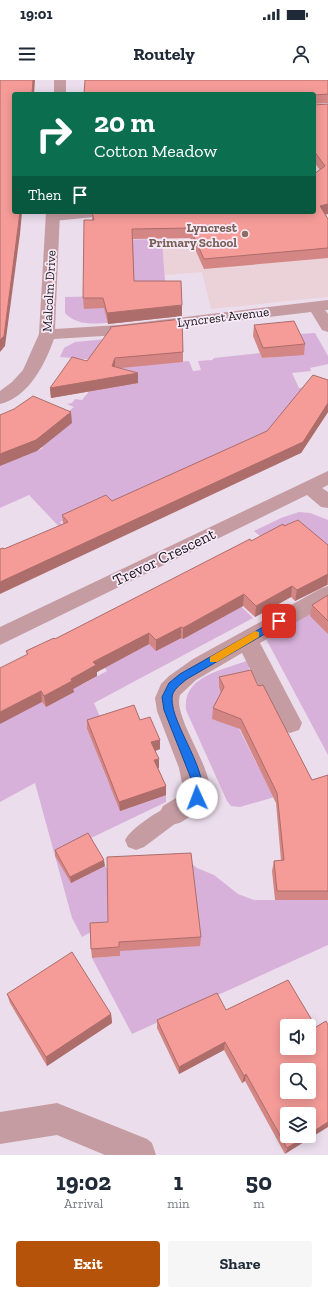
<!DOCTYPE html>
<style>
:root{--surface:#fff;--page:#f6f6f7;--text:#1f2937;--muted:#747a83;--accent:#b45309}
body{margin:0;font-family:"Zilla Slab",serif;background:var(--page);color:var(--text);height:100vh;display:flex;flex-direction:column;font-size:15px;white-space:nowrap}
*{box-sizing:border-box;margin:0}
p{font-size:13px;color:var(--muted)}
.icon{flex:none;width:22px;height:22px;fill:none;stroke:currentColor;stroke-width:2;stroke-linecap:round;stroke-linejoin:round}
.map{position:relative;height:1075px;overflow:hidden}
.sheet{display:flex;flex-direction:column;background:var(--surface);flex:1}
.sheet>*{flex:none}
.guide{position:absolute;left:12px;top:12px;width:304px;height:122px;border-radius:4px;box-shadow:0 2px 10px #0003;background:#0b6e4f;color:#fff;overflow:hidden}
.tools{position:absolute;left:280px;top:939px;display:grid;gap:8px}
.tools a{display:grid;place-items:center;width:36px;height:36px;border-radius:4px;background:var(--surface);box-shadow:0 2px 10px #0003;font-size:20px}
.pin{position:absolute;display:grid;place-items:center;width:34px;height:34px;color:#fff;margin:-17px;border-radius:8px;box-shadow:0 2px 6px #0006}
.me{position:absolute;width:44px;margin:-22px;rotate:358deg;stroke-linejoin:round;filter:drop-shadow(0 0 3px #0008)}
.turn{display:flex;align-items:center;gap:14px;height:84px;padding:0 16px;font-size:18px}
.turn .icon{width:52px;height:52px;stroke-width:2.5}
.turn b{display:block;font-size:28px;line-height:34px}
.then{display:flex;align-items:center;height:38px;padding:0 16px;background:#0003;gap:8px;font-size:15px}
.eta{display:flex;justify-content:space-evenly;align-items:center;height:68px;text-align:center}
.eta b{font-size:24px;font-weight:700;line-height:28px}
.cta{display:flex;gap:8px;margin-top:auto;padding:8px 16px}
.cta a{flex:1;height:46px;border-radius:4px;background:var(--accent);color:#fff;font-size:16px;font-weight:700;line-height:46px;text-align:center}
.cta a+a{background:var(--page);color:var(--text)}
.status{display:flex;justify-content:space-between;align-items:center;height:28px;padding:0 20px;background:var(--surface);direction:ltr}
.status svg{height:11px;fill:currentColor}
header{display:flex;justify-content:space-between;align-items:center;height:52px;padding:0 16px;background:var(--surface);font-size:18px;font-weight:700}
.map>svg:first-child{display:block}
</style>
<div class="status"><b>19:01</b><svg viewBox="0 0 49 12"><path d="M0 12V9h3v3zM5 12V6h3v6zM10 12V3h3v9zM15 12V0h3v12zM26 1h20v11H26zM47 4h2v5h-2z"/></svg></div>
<header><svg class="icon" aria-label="menu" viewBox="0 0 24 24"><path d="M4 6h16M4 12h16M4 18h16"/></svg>Routely<svg class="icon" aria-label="person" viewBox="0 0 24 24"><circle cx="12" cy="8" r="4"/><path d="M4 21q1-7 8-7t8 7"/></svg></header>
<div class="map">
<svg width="328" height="1075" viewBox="0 0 328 1075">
<rect width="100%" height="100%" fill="#ebddec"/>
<!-- education -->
<polygon fill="#ebd1d8" points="314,81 328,101 328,217 211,229 202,192 165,195 161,148 314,132"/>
<!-- green -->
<g fill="#d7b1da">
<path d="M162 159 166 214 133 228 136 239C114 241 81 251 65 233V217L115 216 111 160Z"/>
<polygon points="315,253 328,276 328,284 310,288 311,291 292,293 299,308 312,306 271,359 262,353 246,360 257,369 208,389 80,432 60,442 69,453 66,454 29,415 0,428 0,382 22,377 43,368 19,347 60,338 74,327 67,324 72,323 75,319 82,320 92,308 96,280 60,277 64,268 75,262 106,259 164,283 189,281 193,291 201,290 198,281 212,280 214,278 260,273 262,278 275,277 299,254"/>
<polygon points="299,432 310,433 328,440 328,472 279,472 254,451 281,438"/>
<polygon points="228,514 253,538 94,623 103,644 87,649 109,704 166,715 166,722 89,759 71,803 105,786 108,790 190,782 197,788 214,795 238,814 254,820 328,820 328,865 132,954 92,878 120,876 91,852 82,857 72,838 35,703 0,722 0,641 30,607 46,627 73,612 68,605 81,605 107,591 82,560"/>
<polygon points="323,526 328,545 328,675 265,557"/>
<path d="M249 580 250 600 235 641 271 712 302 709 240 727 231 726 227 721 186 630C182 596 223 590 249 580Z"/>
</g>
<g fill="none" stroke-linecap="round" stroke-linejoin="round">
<!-- lane -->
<g fill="#c49ca2" fill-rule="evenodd">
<polygon points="80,132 121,132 115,135 53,141 47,138 53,135"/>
<path d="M172 725 180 728 183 734 180 740 144 767 136 770 128 767 125 760C131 748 159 730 172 725Z"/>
</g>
<!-- street -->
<g fill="#c49ca2" fill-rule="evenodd">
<rect x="54" y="0" width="12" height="14"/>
<path d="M46 132H60L55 249 119 245 328 220V230H325L328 234V252L322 250 311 232 119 255 54 259C45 284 29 317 0 324V311L12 302 23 290 39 254Z"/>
<polygon points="328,391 328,405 322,408 328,412 328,428 321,427 307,415 0,565 0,547"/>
<path d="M328 506V524L260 563 302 643 299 650 290 653 281 650 242 573 196 600 180 615C171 640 226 702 206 726 203 730 195 733 191 736 180 743 176 747 163 742L159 734 163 726 184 713 179 688 157 631 155 618 161 604 169 596 193 579 320 509Z"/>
<polygon points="57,1023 147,1059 152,1063 156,1075 105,1075 57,1055 0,1064 0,1032"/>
</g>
</g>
<!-- wall -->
<g fill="#d38684">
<polygon points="85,0 328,0 328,23 314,24"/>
<polygon points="328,24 328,134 325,134 328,139 328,178 204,189 190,158 133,159 134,201 182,236 108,244 104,228 84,229 83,218 92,140 92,132 314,132 320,90 314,82 314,25"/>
<polygon points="254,245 305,264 304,275 262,278 253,256"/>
<polygon points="110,247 183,272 183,282 121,288 138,303 51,318 50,308 87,281 111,249"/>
<polygon points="328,300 328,332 301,373 63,444 62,435 112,421 267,351"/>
<polygon points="284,446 328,465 328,505 327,505 295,521 291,517 255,537 243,526 183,559 181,558 156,571 149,564 97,592 97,596 73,609 74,612 46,627 42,622 27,575 26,571 55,559 251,461"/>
<polygon points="328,515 328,554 310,536 312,525"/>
<polygon points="219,597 258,606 312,700 328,695 328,820 275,820 272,791 274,781 281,780 276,723 240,649 212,639 213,628 221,613 219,607"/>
<polygon points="87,640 140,640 160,660 160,669 155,671 159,688 158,688 166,706 166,715 120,731 87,649"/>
<polygon points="55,770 105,786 71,803 55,776"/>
<polygon points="90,843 201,857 200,866 120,871 120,876 92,878 91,869"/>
<polygon points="7,914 111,934 112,943 47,986 10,923"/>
<polygon points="226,930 316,947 326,941 285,1074 245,1001 242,1003 224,970 179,994 157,948 157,940"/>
</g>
<!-- shaded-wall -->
<g fill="#ac6d6b">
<polygon points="33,0 35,0 34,14 32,14"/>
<polygon points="328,124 328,134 319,136 320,126"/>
<polygon points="20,132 22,132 20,154 5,266 0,272 0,260"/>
<polygon points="182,225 182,236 108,244 107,233"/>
<polygon points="115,278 115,289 112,286"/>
<polygon points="138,293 138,303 51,318 50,308"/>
<polygon points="328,323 328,332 301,373 0,514 0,502"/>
<polygon points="71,332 72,343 37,371 0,386 0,374"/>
<polygon points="328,494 327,505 295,521 297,510"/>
<polygon points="292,506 291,517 255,537 256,526"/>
<polygon points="244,514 243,526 183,559 183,548"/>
<polygon points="181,547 181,558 156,571 156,560"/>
<polygon points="149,553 149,564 97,592 97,596 73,609 74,612 46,627 44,616 71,599 93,582"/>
<polygon points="41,611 42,622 0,644 0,632"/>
<polygon points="160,660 160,669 152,672 151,662"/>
<polygon points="159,679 159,688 155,689 154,680"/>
<polygon points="166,706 166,715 120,731 119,722"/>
<polygon points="104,780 105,786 71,803 70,797"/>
<polygon points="111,934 112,943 47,986 46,977"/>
<polygon points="225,962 224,970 179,994 179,987"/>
<polygon points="246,994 245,1001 242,1003 244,996"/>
<polygon points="328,1042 328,1047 285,1074 287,1068 306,1056 309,1056 309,1054"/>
</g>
<!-- building -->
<g fill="#f59c99" stroke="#ac6d6b" fill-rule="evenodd">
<polygon points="0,0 33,0 32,14 14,14 14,132 20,132 4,256 0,260"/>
<polygon points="85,0 328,0 328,14 314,15 314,14 84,14"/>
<polygon points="328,24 328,124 320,126 328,139 328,168 204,179 190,148 132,149 134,201 181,201 182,225 107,233 103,218 83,218 84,140 94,140 92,132 314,132 314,94 325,86 314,71 314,25"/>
<polygon points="182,239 183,272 115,278 112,286 138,293 50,308 72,277 87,281 111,248 110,247"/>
<polygon points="294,241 305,264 263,268 254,245"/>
<polygon points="313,295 328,300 328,323 303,362 0,502 0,469 3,468 4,469 68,442 62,435 106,415 112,421 267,351"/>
<polygon points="33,316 71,332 36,360 0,374 0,335 14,329"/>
<polygon points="298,440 328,465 328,494 297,510 292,506 256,526 244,514 183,548 181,547 156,560 149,553 93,582 96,585 71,599 72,601 44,616 41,611 0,632 0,588 28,574 26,571 54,558 55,559 250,459 251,461 283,444 284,446"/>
<polygon points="328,515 328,541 312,525"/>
<polygon points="251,590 258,606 263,605 312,700 328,695 328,811 277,811 274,781 284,780 277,713 241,639 213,628 224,607 219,597"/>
<polygon points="134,625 140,640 150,637 160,660 151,662 159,679 154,680 166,706 119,722 87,640"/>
<polygon points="88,753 104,780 70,797 55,770"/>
<polygon points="191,773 201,857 119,862 119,867 91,869 90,843 108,842 107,777"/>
<polygon points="72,872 111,934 46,977 7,914"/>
<path d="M288 900 316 947 326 941 328 945V1042L309 1054V1034H287V1056H306L287 1068 246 994 244 996 225 962 179 987 157 940 217 913 226 930ZM287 946H309V968H287ZM287 990H309V1012H287Z"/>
</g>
<!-- route -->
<path fill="#1a73e8" stroke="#114b97" d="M279 538 282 539V544L187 599C181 604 172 610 172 618 171 646 213 695 200 721H193L192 701 164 630 162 617 169 603 180 594Z"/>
<!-- slow -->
<polygon fill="#f59e0b" points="255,551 259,552 259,557 217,582 210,582 210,577"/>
<!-- markers -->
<circle fill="#8d6e63" stroke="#f8ebf9" stroke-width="1.5" cx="245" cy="154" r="4"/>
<g text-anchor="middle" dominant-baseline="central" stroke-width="3.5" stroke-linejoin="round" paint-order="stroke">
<!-- far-education labels -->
<g font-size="13" font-weight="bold" fill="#785e54" stroke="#f8ebf9" text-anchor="end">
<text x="237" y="147">Lyncrest<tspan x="237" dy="15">Primary School</tspan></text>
</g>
<!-- far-street labels -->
<g font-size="13" fill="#1b171c" stroke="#f8ebf9">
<text transform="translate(49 211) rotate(-87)">Malcolm Drive</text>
<text transform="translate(223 237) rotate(-7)">Lyncrest Avenue</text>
</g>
<!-- street labels -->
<g font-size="16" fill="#1b171c" stroke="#f8ebf9">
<text transform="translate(164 477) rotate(-26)">Trevor Crescent</text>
</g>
</g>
</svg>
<div class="tools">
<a><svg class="icon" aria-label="sound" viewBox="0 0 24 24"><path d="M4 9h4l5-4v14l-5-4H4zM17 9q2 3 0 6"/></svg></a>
<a><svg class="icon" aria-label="search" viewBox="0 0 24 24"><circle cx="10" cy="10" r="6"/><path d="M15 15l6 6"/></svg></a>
<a><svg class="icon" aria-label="layers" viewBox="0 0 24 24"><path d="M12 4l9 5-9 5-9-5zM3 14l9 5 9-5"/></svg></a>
</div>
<div class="pin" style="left:279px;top:541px;background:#d93025"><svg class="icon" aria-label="arrive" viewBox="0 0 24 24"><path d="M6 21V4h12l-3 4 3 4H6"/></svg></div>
<svg class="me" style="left:197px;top:718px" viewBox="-20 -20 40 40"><circle r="19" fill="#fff"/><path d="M0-13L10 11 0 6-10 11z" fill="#1a73e8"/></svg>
<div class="guide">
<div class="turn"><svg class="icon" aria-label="right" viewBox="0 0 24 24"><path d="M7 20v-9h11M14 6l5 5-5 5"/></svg><div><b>20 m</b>Cotton Meadow</div></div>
<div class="then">Then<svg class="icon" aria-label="arrive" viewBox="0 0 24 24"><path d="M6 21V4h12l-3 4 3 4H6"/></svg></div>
</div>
</div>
<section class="sheet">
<div class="eta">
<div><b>19:02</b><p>Arrival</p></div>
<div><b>1</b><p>min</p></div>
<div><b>50</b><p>m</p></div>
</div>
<div class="cta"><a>Exit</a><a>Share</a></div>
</section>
